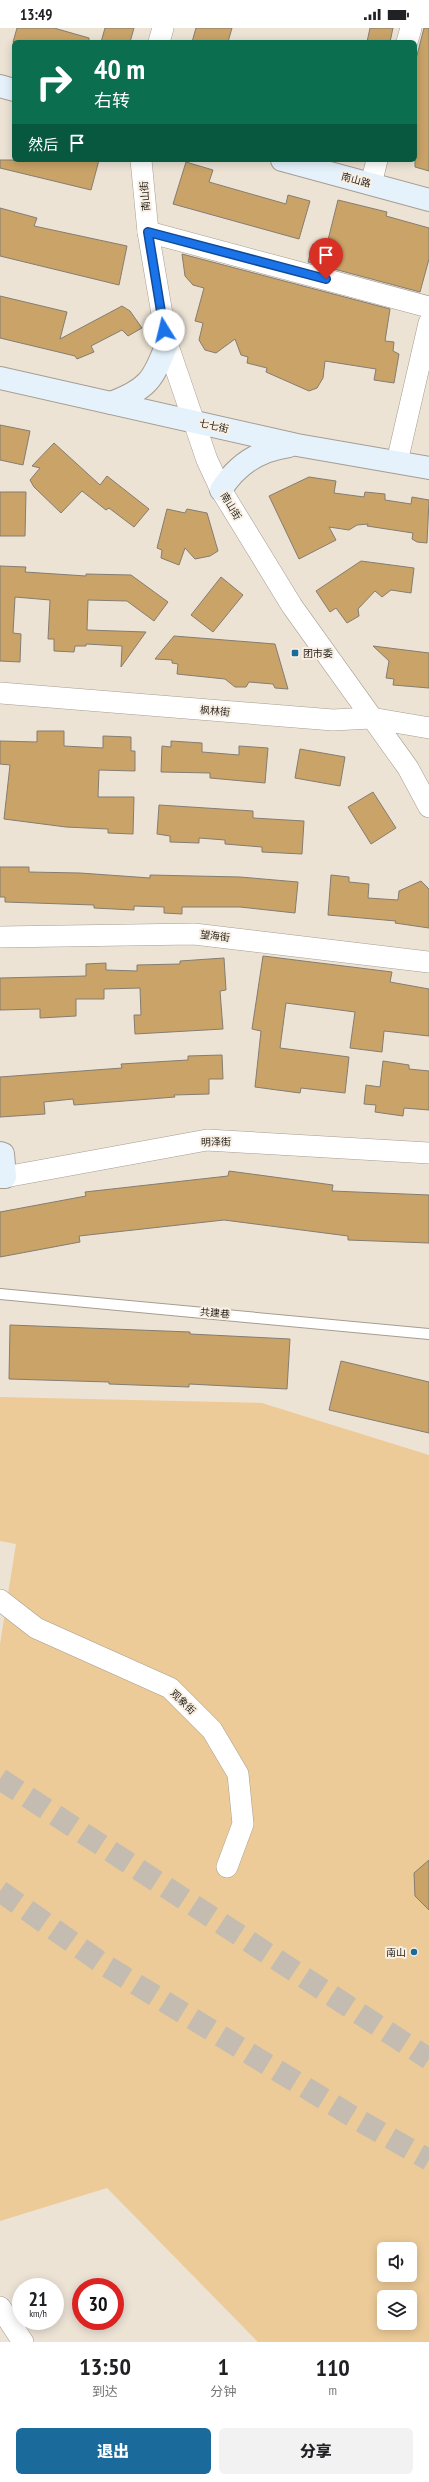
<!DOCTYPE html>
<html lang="zh">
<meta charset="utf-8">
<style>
:root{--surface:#fff;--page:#f2f2f2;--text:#202124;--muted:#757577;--accent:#1a6a9c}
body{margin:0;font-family:"PT Sans Narrow","Noto Sans SC",sans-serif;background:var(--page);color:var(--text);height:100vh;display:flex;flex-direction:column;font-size:15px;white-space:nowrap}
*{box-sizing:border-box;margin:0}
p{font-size:13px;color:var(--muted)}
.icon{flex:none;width:22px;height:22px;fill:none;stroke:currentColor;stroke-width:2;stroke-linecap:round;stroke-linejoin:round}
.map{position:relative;height:2314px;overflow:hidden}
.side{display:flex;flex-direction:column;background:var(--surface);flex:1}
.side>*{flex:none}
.top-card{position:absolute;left:12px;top:12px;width:405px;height:122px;border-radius:6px;box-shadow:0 2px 10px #0003;background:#0b6e4f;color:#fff;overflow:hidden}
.fabs{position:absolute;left:377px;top:2214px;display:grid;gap:8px}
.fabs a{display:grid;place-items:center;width:40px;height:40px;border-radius:6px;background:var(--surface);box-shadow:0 2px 10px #0003;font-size:20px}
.speed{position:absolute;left:12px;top:2250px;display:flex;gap:8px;font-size:20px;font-weight:700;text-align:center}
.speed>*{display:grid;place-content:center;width:52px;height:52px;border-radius:50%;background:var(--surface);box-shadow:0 2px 10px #0003;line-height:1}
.speed small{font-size:10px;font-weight:400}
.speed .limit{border:6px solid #d22;background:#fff;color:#111}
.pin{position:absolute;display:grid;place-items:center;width:34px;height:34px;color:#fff;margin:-41px -17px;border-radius:50% 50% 50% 0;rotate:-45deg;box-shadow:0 0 4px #0007}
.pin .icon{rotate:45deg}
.me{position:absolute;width:44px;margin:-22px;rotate:351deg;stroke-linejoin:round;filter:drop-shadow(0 0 3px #0008)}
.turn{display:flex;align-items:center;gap:14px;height:84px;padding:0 16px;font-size:18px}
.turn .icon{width:52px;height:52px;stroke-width:2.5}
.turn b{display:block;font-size:28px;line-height:34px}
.then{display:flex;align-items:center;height:38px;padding:0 16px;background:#0003;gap:8px;font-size:15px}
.eta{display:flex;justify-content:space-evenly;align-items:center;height:68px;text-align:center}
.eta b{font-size:24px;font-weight:800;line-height:28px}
.primary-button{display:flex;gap:8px;margin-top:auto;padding:8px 16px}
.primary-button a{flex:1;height:46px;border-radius:6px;background:var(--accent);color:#fff;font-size:16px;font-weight:800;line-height:46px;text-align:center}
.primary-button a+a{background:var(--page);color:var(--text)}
.status{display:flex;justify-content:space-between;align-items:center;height:28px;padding:0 20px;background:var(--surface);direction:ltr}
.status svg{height:11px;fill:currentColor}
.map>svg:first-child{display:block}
</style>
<div class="status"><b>13:49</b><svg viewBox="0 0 49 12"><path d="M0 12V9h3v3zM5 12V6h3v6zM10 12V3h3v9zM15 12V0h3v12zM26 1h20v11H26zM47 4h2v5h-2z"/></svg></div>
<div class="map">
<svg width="429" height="2314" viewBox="0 0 429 2314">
<rect width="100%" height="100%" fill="#ece3d5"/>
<!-- green -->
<path fill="#eccb98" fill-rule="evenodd" d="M0 1369 262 1375 429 1427V2314H258L107 2160 0 2193V1616L16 1516 0 1513ZM384 2221H410V2247H384ZM384 2269H410V2295H384Z"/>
<!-- building -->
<g fill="#c9a368" stroke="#857d71">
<polygon points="17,0 54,0 89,10 89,14 13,14"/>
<polygon points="105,0 134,0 130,14 101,14"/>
<polygon points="196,0 232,0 228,14 192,14"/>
<polygon points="370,0 393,0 390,14 367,14"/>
<polygon points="424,0 429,0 429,143 415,139 415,35"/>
<polygon points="0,132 99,132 91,162 0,140"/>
<polygon points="186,134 213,142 209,154 286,176 288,167 310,173 299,211 173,176"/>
<polygon points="338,172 387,184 386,188 429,200 429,231 420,264 308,234 313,216 326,220"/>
<polygon points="0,180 37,190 34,198 127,218 119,257 0,228"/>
<polygon points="182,226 390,281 385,313 394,314 393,323 399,326 394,355 374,352 376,341 325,333 323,350 317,360 309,363 266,344 267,340 247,335 248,329 241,327 235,311 216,325 205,322 199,312 203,295 195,293 204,260 193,257 185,248"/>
<polygon points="0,268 67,284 60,311 122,278 130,283 142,300 128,308 122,302 91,318 94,324 77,331 75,328 0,310"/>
<polygon points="0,397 30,403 23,437 0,432"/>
<polygon points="54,415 100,457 107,448 149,481 134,499 109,480 106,482 82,463 61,485 34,459 30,452 40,440 32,438"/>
<polygon points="309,449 336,453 334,465 364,469 365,464 385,466 385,472 411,476 412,469 429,472 427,515 417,514 412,511 413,505 367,498 368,496 357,497 349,502 329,499 336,512 299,531 269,468"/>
<polygon points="0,464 26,464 25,508 0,508"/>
<polygon points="167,481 185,485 187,481 207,485 218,523 210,528 195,531 185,520 179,537 161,530 162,522 157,520"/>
<polygon points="361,533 414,540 411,565 391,562 382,569 375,563 358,581 359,588 347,595 336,580 330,584 316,563"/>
<polygon points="0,538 26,539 25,544 86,548 86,546 131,547 168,574 154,593 127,573 88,572 87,602 146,604 121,639 122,618 86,616 86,618 75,618 74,624 54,623 54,611 48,611 50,572 15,569 13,605 21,606 20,634 0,633"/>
<polygon points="221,549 243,567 213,604 191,587"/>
<polygon points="174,608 275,616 288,661 275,660 273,656 249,654 246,659 235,659 225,651 177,646 178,636 172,635 172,632 155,631"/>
<polygon points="373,618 429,625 429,660 393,657 394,651 386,650 389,633"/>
<polygon points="37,703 64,703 64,718 103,720 103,708 131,709 131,723 135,723 135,743 99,742 98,769 134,769 133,806 108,805 108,801 66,799 4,791 10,737 0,736 0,713 37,714"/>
<polygon points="171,713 202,715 202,724 239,727 239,718 268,720 265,755 210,750 210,745 161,744 162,718 171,719"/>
<polygon points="300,721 345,729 340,758 295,750"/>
<polygon points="373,764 396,800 371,816 348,779"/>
<polygon points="159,777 253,783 253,790 304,793 302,826 262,824 262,819 225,816 225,812 199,810 199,815 170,814 170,808 157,806"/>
<polygon points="0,839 29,839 29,844 80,845 150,850 150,847 240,849 298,854 295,885 240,879 182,879 182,886 164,885 164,879 134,878 134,882 94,880 94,877 5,874 5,869 0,869"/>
<polygon points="331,847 349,849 349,854 369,856 368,870 398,872 399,863 421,853 429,861 429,900 395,895 396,893 328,887"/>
<polygon points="263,928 392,944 390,954 429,961 429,1008 384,1003 382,1024 350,1020 355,984 286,975 280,1020 349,1029 345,1065 301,1060 300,1065 255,1059 261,1003 252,1001"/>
<polygon points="224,930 226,962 220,963 223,1001 135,1006 134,987 141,987 140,960 104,961 104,971 76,971 76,988 40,990 40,981 0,982 0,950 86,948 86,936 106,935 106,942 137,943 137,937 180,936 180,933"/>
<polygon points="222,1027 223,1051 209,1051 209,1066 174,1067 175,1069 74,1077 73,1071 44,1074 45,1086 0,1089 0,1049 122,1040 121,1036 188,1032 188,1028"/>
<polygon points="383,1033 409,1037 409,1041 429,1043 429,1082 404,1080 403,1088 375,1084 376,1077 364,1076 366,1057 380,1059"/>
<polygon points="229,1143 333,1157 332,1163 429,1167 429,1215 348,1212 348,1208 224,1192 79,1208 80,1214 0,1229 0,1184 86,1168 85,1164 228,1148"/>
<polygon points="10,1297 190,1304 190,1306 290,1311 287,1361 189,1356 189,1359 109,1356 109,1354 9,1351"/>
<polygon points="341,1333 429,1354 429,1405 329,1382"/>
<polygon points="429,1832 429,1882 415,1868 414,1845"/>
</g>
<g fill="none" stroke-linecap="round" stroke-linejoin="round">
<!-- primary-tunnel -->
<g stroke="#c4bcb0" stroke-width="22" stroke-dasharray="22 11" stroke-linecap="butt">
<polyline points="0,1751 429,2031"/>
<polyline points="0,1863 103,1936 355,2090 429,2132"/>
</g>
<defs>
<polyline id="lane" points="0,1266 429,1306"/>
<g id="street">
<polyline points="159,14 163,0"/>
<polyline points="407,14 411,0"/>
<polyline points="141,132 148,204 167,315 207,432 221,462 292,578 408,740 429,779"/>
<polyline points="371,156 377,132"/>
<polyline points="148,204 429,279"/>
<polyline points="397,434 429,295"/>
<polyline points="0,665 333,692 371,690 429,700"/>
<polyline points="0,909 194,906 429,934"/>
<polyline points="5,1149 207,1112 429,1125"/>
<polyline points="0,1572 36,1600 170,1660 212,1702 238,1746 243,1796 227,1839"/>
<polyline points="0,2279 23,2314"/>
</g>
<g id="secondary">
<polyline points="0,58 14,62"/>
<polyline points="282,132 429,172"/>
<polyline points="0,350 297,417 429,440"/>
<path d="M111 375C148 361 154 351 167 315"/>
<path d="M221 462C237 436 259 422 289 418"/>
<polyline points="0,1125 3,1126 5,1149 0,1149"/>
</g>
</defs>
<!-- lane casing -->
<use href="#lane" stroke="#a69d91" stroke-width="12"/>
<!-- street casing -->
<use href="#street" stroke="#a69d91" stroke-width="22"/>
<!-- secondary casing -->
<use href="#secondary" stroke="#a69d91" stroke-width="24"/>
<!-- lane -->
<use href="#lane" stroke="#fff" stroke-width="10"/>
<!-- street -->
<use href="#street" stroke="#fff" stroke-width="21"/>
<!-- secondary -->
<use href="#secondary" stroke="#e5f2fc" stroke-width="22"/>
</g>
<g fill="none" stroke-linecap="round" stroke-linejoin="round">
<defs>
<polyline id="route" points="164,302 148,204 326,251"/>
</defs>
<!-- route casing -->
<use href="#route" stroke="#114b97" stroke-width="10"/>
<!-- route -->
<use href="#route" stroke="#1a73e8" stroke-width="7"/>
</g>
<!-- markers -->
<g fill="#1a6a9c" stroke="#f9f0e3" stroke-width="1.5">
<rect x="291" y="621" width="8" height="8" rx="2"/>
<circle cx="414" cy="1924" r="4"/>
</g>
<g text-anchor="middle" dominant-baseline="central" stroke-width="4" stroke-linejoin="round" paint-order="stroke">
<!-- street labels -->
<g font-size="10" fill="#221f1a" stroke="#f9f0e3">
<text transform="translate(356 152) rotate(15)">南山路</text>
<text transform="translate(145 168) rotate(-95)">南山街</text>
<text transform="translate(214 398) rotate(13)">七七街</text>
<text transform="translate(231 478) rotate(59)">南山街</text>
<text transform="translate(215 683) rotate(5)">枫林街</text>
<text transform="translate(215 908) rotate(7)">望海街</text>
<text transform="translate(216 1114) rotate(-1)">明泽街</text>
<text transform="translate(215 1285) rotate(5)">共建巷</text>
<text transform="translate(183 1674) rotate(44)">观象街</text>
</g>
<!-- poi labels -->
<g font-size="10" fill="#221f1a" stroke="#f9f0e3" text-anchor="start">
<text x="303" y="625">团市委</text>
<text x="406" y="1924" text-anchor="end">南山</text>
</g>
</g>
</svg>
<div class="fabs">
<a><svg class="icon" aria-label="sound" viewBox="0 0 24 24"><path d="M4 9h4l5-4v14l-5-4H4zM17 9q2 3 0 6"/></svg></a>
<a><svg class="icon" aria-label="layers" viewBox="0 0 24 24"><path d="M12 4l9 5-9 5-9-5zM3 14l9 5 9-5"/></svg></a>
</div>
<div class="speed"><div>21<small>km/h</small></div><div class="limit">30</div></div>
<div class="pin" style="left:326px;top:251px;background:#d93025"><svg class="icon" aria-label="arrive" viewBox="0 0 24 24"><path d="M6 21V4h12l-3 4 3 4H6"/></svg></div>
<svg class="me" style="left:164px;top:302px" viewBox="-20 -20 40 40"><circle r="19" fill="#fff"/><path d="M0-13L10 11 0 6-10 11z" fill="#1a73e8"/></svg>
<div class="top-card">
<div class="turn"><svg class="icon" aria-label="right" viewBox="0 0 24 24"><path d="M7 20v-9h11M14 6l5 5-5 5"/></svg><div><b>40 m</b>右转</div></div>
<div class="then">然后<svg class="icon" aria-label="arrive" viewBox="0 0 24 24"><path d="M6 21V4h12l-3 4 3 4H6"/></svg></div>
</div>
</div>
<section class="side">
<div class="eta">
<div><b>13:50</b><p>到达</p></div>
<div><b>1</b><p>分钟</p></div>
<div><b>110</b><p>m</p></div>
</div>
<div class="primary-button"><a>退出</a><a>分享</a></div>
</section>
